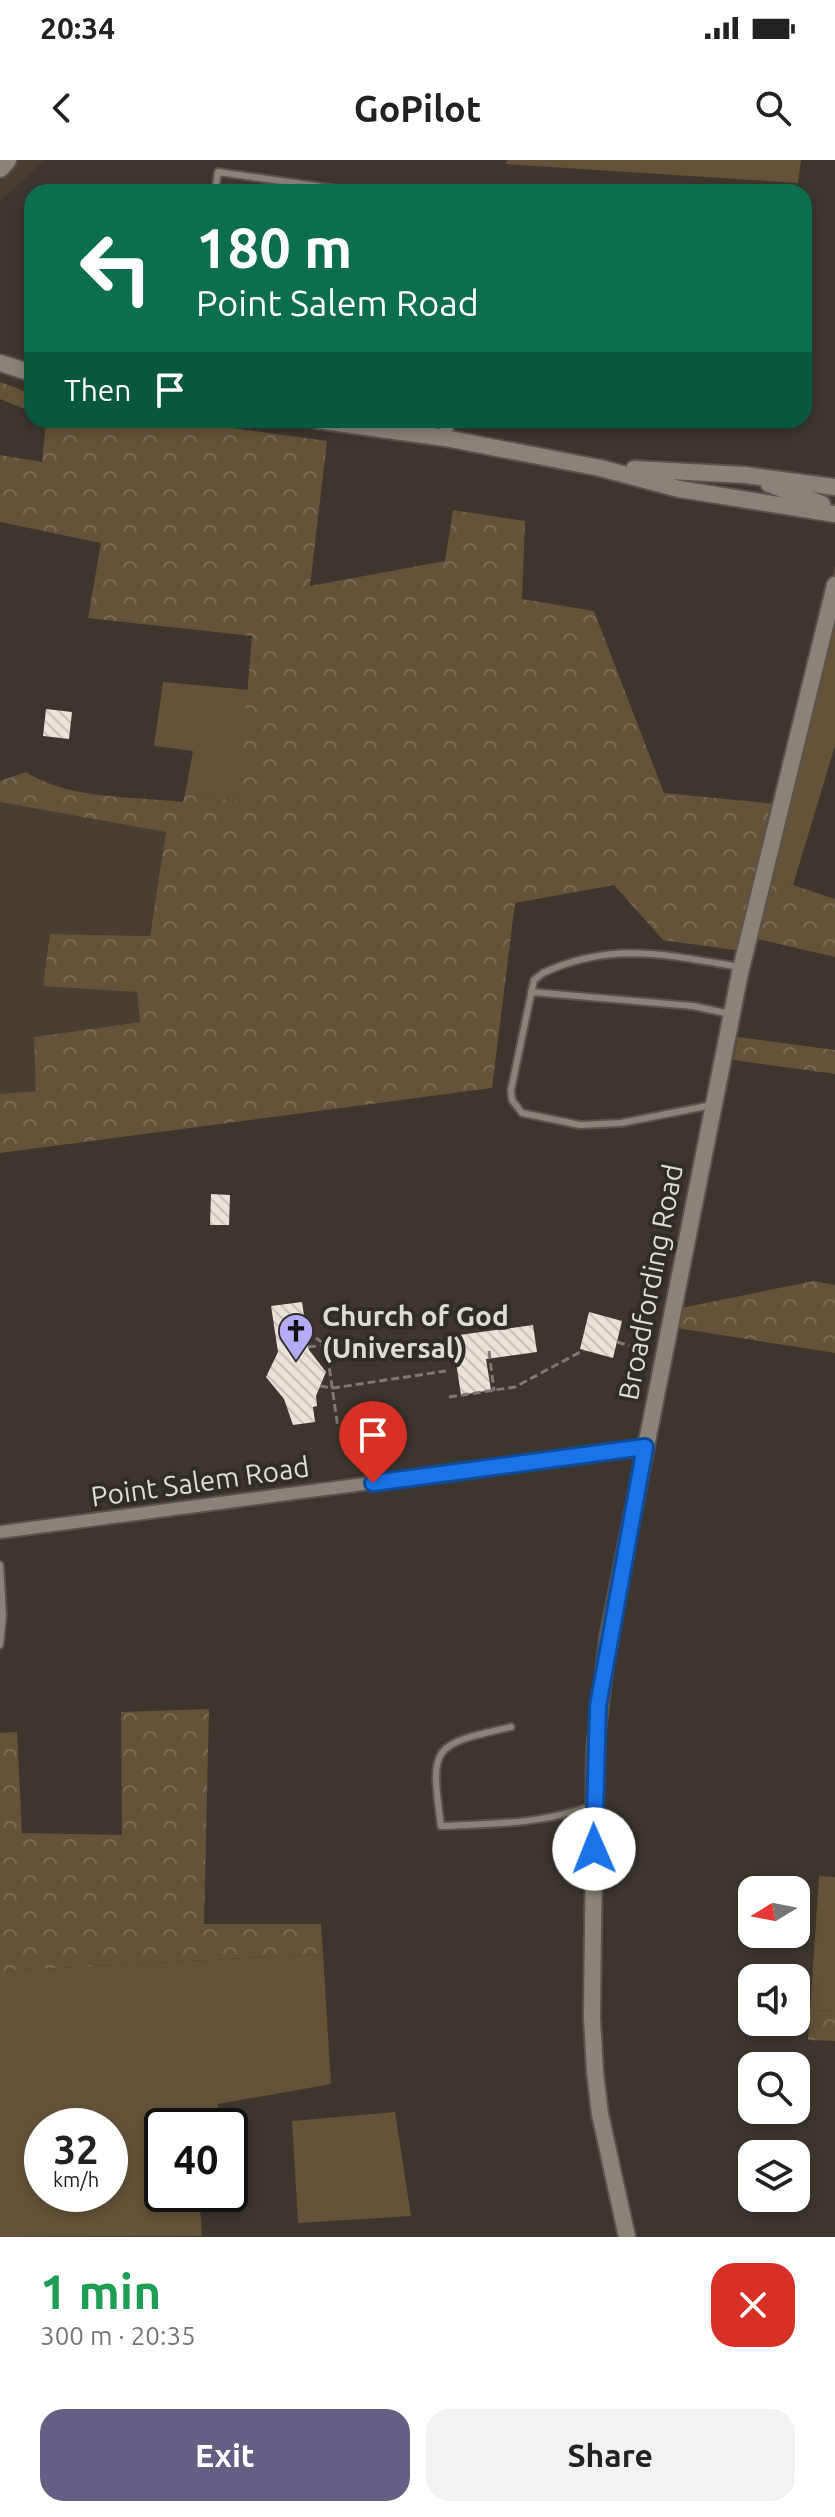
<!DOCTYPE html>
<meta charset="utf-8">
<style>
:root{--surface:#fff;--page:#f2f2f2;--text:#222;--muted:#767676;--accent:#646083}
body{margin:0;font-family:Ubuntu,sans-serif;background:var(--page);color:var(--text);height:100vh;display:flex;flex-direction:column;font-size:30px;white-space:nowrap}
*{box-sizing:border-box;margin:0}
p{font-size:26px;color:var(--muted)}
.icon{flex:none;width:44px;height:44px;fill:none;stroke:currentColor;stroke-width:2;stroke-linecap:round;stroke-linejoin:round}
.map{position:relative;height:2077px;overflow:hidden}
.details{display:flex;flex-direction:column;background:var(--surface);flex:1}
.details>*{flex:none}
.banner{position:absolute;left:24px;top:24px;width:788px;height:244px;border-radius:24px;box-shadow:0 4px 12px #0003;background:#0b6e4f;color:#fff;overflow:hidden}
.needle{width:52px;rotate:260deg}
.buttons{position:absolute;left:738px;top:1716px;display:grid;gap:16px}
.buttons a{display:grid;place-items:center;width:72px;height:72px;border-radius:16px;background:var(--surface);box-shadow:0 4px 12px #0003;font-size:40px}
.speed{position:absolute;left:24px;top:1948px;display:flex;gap:16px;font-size:40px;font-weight:700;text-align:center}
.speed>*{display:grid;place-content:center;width:104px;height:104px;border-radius:50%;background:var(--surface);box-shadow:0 4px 12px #0003;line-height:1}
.speed small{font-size:20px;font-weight:400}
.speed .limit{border:4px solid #111;border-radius:12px;background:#fff;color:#111}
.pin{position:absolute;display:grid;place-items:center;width:68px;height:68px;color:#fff;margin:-82px -34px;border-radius:50% 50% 50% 0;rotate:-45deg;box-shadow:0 0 8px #0007}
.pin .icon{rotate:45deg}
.me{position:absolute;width:88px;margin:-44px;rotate:359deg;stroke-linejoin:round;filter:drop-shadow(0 0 6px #0008)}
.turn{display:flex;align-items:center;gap:28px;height:168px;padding:0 40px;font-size:36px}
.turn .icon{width:104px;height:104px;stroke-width:2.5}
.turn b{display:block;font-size:56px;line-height:68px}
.then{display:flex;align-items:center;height:76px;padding:0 40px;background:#0003;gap:16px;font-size:30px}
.round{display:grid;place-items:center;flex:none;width:84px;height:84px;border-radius:24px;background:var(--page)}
.overview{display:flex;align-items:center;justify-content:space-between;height:136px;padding:0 40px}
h1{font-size:48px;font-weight:700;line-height:60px;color:#1e9e55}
.action{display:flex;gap:16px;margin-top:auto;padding:16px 40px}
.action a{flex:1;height:92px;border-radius:24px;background:var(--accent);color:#fff;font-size:32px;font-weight:700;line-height:92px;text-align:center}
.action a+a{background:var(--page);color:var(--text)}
.status{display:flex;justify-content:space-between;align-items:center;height:56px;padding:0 40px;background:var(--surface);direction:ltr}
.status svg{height:22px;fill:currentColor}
header{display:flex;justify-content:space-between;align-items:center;height:104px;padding:0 40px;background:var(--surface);font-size:36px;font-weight:700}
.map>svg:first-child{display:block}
</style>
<div class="status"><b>20:34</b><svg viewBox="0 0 49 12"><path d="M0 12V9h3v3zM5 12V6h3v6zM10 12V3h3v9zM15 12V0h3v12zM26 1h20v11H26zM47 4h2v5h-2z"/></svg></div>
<header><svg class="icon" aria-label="back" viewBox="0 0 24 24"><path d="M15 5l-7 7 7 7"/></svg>GoPilot<svg class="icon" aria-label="search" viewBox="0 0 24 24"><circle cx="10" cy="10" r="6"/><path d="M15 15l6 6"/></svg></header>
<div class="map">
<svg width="835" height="2077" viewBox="0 0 835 2077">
<defs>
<pattern id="forest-crowns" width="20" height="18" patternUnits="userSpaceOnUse" patternTransform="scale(2)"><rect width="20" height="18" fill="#645339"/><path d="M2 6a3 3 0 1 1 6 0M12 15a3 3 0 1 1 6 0" fill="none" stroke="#7a6b55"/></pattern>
<pattern id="building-back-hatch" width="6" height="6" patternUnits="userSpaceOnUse" patternTransform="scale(2)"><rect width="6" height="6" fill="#e9e2d8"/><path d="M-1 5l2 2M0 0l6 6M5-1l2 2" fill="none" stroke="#c8c2ba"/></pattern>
</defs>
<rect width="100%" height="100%" fill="#3c362e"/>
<!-- built -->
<g fill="#483f32">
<polygon points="0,0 45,0 0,41"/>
<polygon points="0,642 166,671 150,776 51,774 43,825 137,832 140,862 34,877 36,931 0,934"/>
</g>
<!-- grass -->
<g fill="#645339" fill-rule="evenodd">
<polygon points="508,0 801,0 798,23 505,4"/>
<polygon points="835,406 835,586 793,725 760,714"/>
<polygon points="163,522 250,530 238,641 185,634 193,591 154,586"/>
<polygon points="819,1716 835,1717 835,1851 810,1850"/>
<path d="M323 1794 331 1924 218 1944V1966H162V2034H199L202 2076 0 2077V1811ZM42 1966H110V2034H42Z"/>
<polygon points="395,1952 411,2056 298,2063 292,1961"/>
</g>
<!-- forest -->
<g fill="url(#forest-crowns)">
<polygon points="0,222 32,234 32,252 0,239"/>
<path d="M46 260H173L327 281 310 426 445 401 453 350 525 361 522 439 594 451 664 633 776 644 760 714 835 739V797L745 776 741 791 663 780 614 725 515 743 492 928 0 993V934L36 931 34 877 140 862 137 832 43 826 50 774 150 776 166 672 0 642V621L26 612C70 640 132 636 183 642L185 634 238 641 252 476 88 458 101 383 0 362V295L42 302Z"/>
<polygon points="738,877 835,890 835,914 733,900"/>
<polygon points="814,1121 835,1125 835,1193 677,1168 681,1148"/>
<polygon points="209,1549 204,1764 321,1764 323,1794 0,1811 0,1573 17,1572 22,1673 122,1675 121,1552"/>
<polygon points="810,1850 835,1851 835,1881 808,1880"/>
</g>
<!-- building -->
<g fill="url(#building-back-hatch)">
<polygon points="46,549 72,552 69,579 43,576"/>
<polygon points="211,1034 230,1035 229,1065 210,1065"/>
<polygon points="302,1142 309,1190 326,1212 316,1236 317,1246 313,1247 315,1262 293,1265 284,1239 266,1217 278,1192 271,1146"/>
<polygon points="589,1152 622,1161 613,1198 580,1189"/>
<polygon points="533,1165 537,1192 486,1199 491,1230 461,1235 452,1176"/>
</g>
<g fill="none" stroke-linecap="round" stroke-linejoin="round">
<defs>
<g id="service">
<polyline points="215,32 218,12 358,32"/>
<polyline points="531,832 693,846 730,854"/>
<path d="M712 945 621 963 580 965 522 953 512 940 511 930 534 820 543 813C613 781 667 795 740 807"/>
<polyline points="0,1405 3,1455 0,1485"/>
<path d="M511 1567C431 1585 430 1585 441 1666 494 1664 543 1664 594 1645"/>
</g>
<g id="minor">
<polyline points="445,278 448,260"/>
<polyline points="0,1372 645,1287"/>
</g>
<g id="tertiary">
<polyline points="0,203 32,213"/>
<polyline points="316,260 445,278 600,308 679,329 835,354"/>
<polyline points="634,309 745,315 835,327"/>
<polyline points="769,324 822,344"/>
<polyline points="627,2077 600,1954 595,1912 592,1858 595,1589 608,1478 740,813 835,425"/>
</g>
<polyline id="secondary" points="0,8 7,0"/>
</defs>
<!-- service casing -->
<use href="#service" stroke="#58534c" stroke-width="10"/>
<!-- minor casing -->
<use href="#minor" stroke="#58534c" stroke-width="16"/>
<!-- tertiary casing -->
<use href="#tertiary" stroke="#58534c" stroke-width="20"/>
<!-- secondary casing -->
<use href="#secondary" stroke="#58534c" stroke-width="22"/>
<!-- path -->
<g stroke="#7d7871" stroke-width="3" stroke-dasharray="8 4" stroke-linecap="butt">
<polyline points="306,1171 326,1185 338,1268"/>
<polyline points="617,1182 651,1192"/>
<polyline points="308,1187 326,1185"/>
<polyline points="489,1191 494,1231"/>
<polyline points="320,1226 333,1228 446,1211"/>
<polyline points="449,1237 515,1227 584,1190"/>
</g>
<!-- service -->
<use href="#service" stroke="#898379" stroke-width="6"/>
<!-- minor -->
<use href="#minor" stroke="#898379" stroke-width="12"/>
<!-- tertiary -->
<use href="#tertiary" stroke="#898379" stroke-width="16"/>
<!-- secondary -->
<use href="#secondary" stroke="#898379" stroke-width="18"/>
</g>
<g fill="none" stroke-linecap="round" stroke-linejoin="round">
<defs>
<polyline id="route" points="373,1323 645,1287 598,1546 594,1689"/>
</defs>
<!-- route casing -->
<use href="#route" stroke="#114b97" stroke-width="20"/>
<!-- route -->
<use href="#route" stroke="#1a73e8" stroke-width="14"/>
</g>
<!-- icons -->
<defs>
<symbol id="church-pin" viewBox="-11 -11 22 30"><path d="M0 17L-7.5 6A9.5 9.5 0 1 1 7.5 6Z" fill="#b4acf9" stroke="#312c24"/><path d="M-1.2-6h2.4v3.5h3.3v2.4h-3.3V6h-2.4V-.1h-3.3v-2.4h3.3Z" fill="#111"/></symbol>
</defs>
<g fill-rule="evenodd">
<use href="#church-pin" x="276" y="1151" width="40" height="54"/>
</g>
<g text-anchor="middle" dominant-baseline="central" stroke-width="8" stroke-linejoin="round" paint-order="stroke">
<!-- street labels -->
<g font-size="28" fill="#dfdcd7" stroke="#312c24">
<text transform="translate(650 1122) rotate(-79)">Broadfording Road</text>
<text transform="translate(200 1321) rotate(-8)">Point Salem Road</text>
</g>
<!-- poi labels -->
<g font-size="28" font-weight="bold" fill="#dfdcd7" stroke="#312c24" text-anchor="start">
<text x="322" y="1155">Church of God<tspan x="322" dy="32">(Universal)</tspan></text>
</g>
</g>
</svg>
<div class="buttons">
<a><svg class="needle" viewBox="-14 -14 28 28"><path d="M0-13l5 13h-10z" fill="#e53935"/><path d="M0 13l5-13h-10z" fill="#767676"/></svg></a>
<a><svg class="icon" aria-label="sound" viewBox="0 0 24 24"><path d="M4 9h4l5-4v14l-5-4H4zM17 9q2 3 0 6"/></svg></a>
<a><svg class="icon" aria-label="search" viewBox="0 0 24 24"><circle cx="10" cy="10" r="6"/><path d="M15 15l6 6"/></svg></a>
<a><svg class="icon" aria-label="layers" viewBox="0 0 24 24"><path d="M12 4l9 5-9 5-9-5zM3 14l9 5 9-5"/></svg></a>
</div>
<div class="speed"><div>32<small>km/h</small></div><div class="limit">40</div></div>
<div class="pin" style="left:373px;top:1323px;background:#d93025"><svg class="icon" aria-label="arrive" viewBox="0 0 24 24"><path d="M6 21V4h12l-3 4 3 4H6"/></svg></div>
<svg class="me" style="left:594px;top:1689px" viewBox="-20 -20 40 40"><circle r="19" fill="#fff"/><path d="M0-13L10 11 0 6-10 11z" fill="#1a73e8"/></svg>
<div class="banner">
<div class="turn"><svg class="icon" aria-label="left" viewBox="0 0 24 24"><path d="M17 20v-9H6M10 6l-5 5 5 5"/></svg><div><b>180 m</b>Point Salem Road</div></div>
<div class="then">Then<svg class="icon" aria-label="arrive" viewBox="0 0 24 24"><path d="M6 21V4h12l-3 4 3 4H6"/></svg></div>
</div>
</div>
<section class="details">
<div class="overview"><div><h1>1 min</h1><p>300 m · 20:35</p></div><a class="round" style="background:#d93025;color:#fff"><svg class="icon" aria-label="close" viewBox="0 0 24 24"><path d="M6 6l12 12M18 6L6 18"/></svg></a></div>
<div class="action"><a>Exit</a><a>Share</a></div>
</section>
